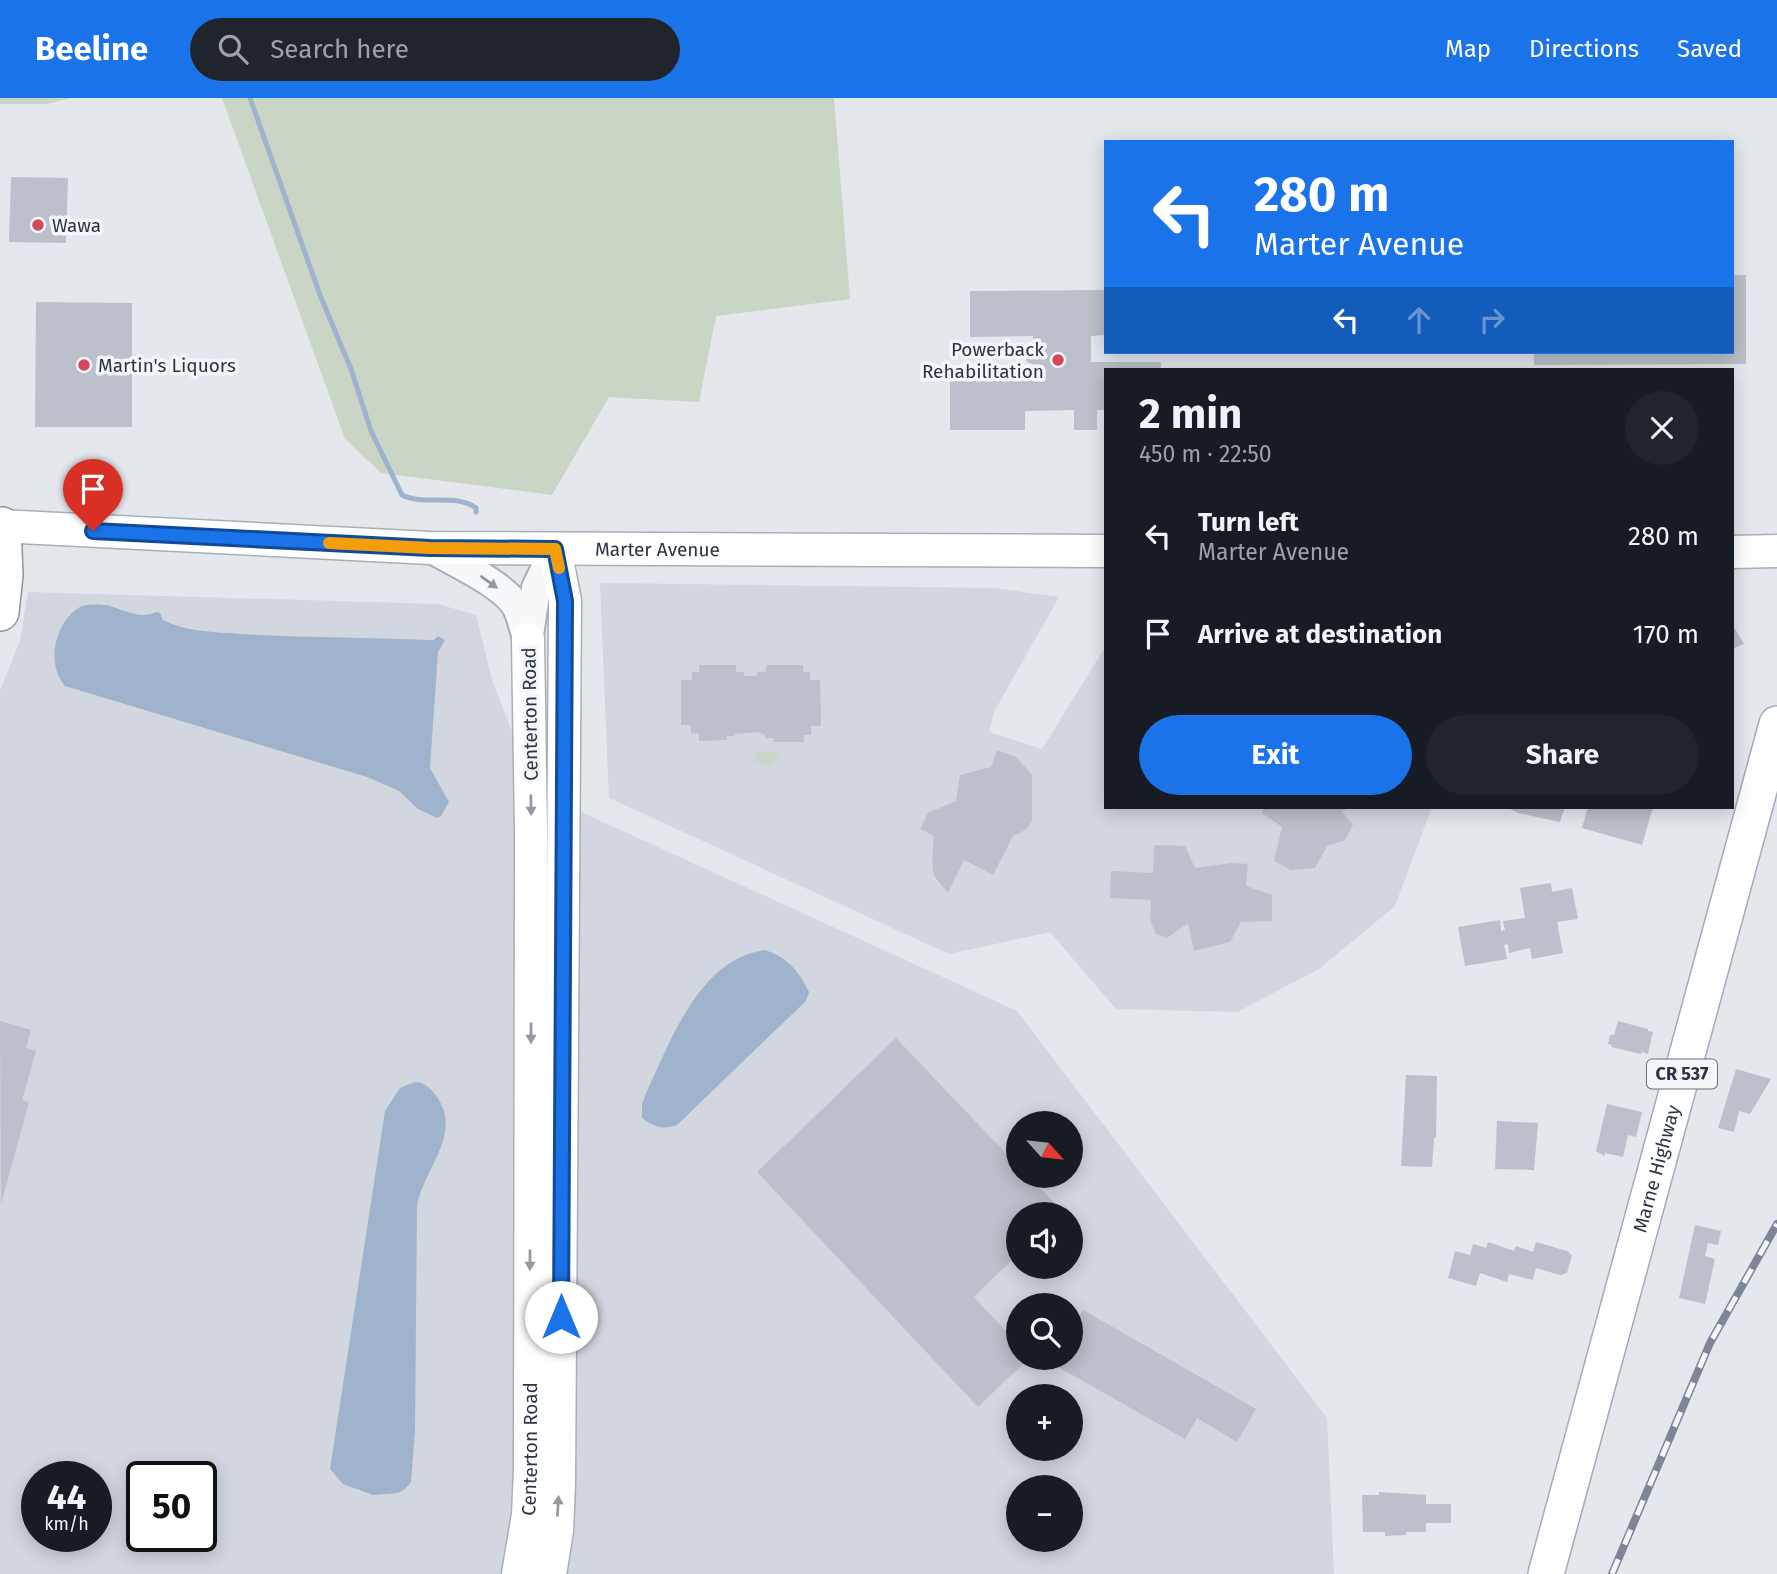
<!DOCTYPE html>
<meta charset="utf-8">
<style>
:root{--surface:#171b24;--page:#20242c;--text:#f1f3f6;--muted:#9ea1a6;--accent:#1a73e8}
body{margin:0;font-family:"Fira Sans",sans-serif;background:var(--page);color:var(--text);height:100vh;display:flex;flex-direction:column;font-size:26px;white-space:nowrap}
*{box-sizing:border-box;margin:0}
p{font-size:23px;color:var(--muted)}
.icon{flex:none;width:38px;height:38px;fill:none;stroke:currentColor;stroke-width:2;stroke-linecap:round;stroke-linejoin:round}
.map{position:relative;flex:1;overflow:hidden}
.panel{position:absolute;left:1104px;top:270px;width:630px;height:441px;display:flex;flex-direction:column;background:var(--surface);border-radius:0px;box-shadow:0 4px 18px #0003}
.panel>*{flex:none}
.hud{position:absolute;left:1104px;top:42px;width:630px;height:214px;border-radius:0px;box-shadow:0 4px 18px #0003;background:#1a73e8;color:#fff;overflow:hidden}
.needle{width:46px;rotate:117deg}
.tools{position:absolute;left:1006px;top:1013px;display:grid;gap:14px}
.tools a{display:grid;place-items:center;width:77px;height:77px;border-radius:50%;background:var(--surface);box-shadow:0 4px 18px #0003;font-size:35px}
.speed{position:absolute;left:21px;top:1363px;display:flex;gap:14px;font-size:35px;font-weight:700;text-align:center}
.speed>*{display:grid;place-content:center;width:91px;height:91px;border-radius:50%;background:var(--surface);box-shadow:0 4px 18px #0003;line-height:1}
.speed small{font-size:18px;font-weight:400}
.speed .limit{border:4px solid #111;border-radius:10px;background:#fff;color:#111}
.pin{position:absolute;display:grid;place-items:center;width:60px;height:60px;color:#fff;margin:-72px -30px;border-radius:50% 50% 50% 0;rotate:-45deg;box-shadow:0 0 7px #0007}
.pin .icon{rotate:45deg}
.me{position:absolute;width:77px;margin:-38px;rotate:0deg;stroke-linejoin:round;filter:drop-shadow(0 0 5px #0008)}
.turn{display:flex;align-items:center;gap:24px;height:147px;padding:0 35px;font-size:32px}
.turn .icon{width:91px;height:91px;stroke-width:2.5}
.turn b{display:block;font-size:49px;line-height:60px}
.lanes{display:flex;align-items:center;height:66px;padding:0 35px;background:#0003;justify-content:center;gap:35px;direction:ltr}
.lanes .off{opacity:.35}
.round{display:grid;place-items:center;flex:none;width:74px;height:74px;border-radius:37px;background:var(--page)}
.overview{display:flex;align-items:center;justify-content:space-between;height:119px;padding:0 35px}
h1{font-size:42px;font-weight:700;line-height:52px}
.cta{display:flex;gap:14px;margin-top:auto;padding:14px 35px}
.cta a{flex:1;height:80px;border-radius:42px;background:var(--accent);color:#fff;font-size:28px;font-weight:700;line-height:80px;text-align:center}
.cta a+a{background:var(--page);color:var(--text)}
ul{padding:0;list-style:none}
li{display:flex;align-items:center;gap:21px;height:98px;padding:0 35px}
li div{flex:1}
li b{display:block;font-size:26px}
li em{font-style:normal}
header{display:flex;align-items:center;gap:42px;box-sizing:border-box;height:98px;padding:0 35px;background:var(--accent);color:#fff}
header strong{font-size:33px}
nav{display:flex;gap:38px;margin-inline-start:auto;font-size:24px}
.search{width:490px;height:63px;background:var(--page);display:flex;align-items:center;gap:18px;box-sizing:border-box;padding:0 24px;border-radius:38px;color:var(--muted);font-size:26px}
.map>svg:first-child{display:block}
</style>
<header>
<strong>Beeline</strong>
<div class="search"><svg class="icon" aria-label="search" viewBox="0 0 24 24"><circle cx="10" cy="10" r="6"/><path d="M15 15l6 6"/></svg>Search here</div>
<nav><a>Map</a><a>Directions</a><a>Saved</a></nav>
</header>
<div class="map">
<svg width="1777" height="1476" viewBox="0 0 1777 1476">
<rect width="100%" height="100%" fill="#e4e7ec"/>
<!-- built -->
<g fill="#d2d6de" fill-rule="evenodd">
<polygon points="600,485 995,490 1059,499 994,614 989,634 1042,651 1106,548 1106,709 1432,709 1395,808 1319,871 1237,914 1116,911 1050,834 949,856 609,700"/>
<path d="M28 494 438 506 476 517 492 582 535 693 1017 913 1327 1320 1334 1476H0V593L20 543ZM1018 1026H1071V1078H1018ZM1018 1116H1071V1169H1018ZM1018 1208H1071V1260H1018ZM1018 1298H1071V1351H1018ZM37 1379H96V1438H37ZM142 1379H201V1438H142ZM1018 1390H1071V1442H1018Z"/>
</g>
<!-- green -->
<g fill="#c9d6c5">
<polygon points="0,0 71,0 47,6 0,6"/>
<polygon points="222,0 834,0 850,201 716,218 699,304 609,299 552,397 381,375 345,341"/>
<polygon points="759,653 778,654 774,666 770,667 756,663 756,656"/>
</g>
<!-- water -->
<g fill="#9fb4cc">
<path d="M107 507C123 512 142 522 156 514L160 515 163 522C186 534 216 534 242 536 304 540 366 539 428 542H434L438 538 445 542 438 554 430 670 449 704 441 718 437 720 418 711 399 693 367 679 65 588C46 567 54 524 80 509 87 505 99 507 107 507Z"/>
<path d="M765 852C787 859 799 873 809 894L806 903 677 1027C663 1032 654 1029 642 1020V1006L647 993C671 942 700 860 765 852Z"/>
<path d="M415 984C425 984 431 991 437 999 463 1036 423 1072 417 1108L415 1334 411 1384 405 1391 398 1395 373 1397 343 1386 330 1371 385 1013 400 990Z"/>
</g>
<g fill="none" stroke-linecap="round" stroke-linejoin="round">
<!-- stream -->
<path stroke="#9fb4cc" stroke-width="5" d="M250 0 320 197 351 271 371 333 402 397C423 408 457 395 476 410V414"/>
</g>
<!-- building -->
<g fill="#bbc0ca">
<polygon points="11,79 68,80 66,145 9,144"/>
<polygon points="1732,177 1746,177 1746,266 1534,267 1534,254 1732,254"/>
<polygon points="1106,192 1106,237 1091,238 1091,264 1161,264 1161,271 1106,271 1106,312 1097,312 1097,332 1074,332 1074,312 1025,313 1025,332 950,332 950,282 1033,281 1033,266 1027,264 1025,258 1027,254 1033,252 1033,238 970,239 970,193"/>
<polygon points="36,204 132,205 132,329 35,329"/>
<polygon points="1732,526 1744,546 1732,551"/>
<polygon points="699,567 736,567 736,574 744,574 744,578 757,578 757,574 766,574 766,567 803,567 803,574 810,574 810,582 820,582 821,628 811,628 811,637 804,637 804,644 773,644 773,640 765,640 765,636 758,634 735,636 735,638 727,638 727,642 699,643 699,636 691,635 691,627 681,627 681,582 692,582 692,574 699,574"/>
<polygon points="997,652 1016,659 1032,677 1032,723 1027,731 1013,738 993,777 964,762 948,795 934,778 932,762 934,738 920,731 928,715 956,703 960,677 991,669"/>
<polygon points="1264,709 1353,709 1341,713 1353,727 1345,742 1327,748 1315,770 1291,772 1274,763 1282,729 1262,715"/>
<polygon points="1506,709 1565,709 1560,724 1518,715"/>
<polygon points="1588,709 1653,709 1642,747 1582,730"/>
<polygon points="1154,747 1185,748 1195,770 1231,765 1248,766 1246,788 1272,797 1272,823 1241,824 1230,844 1194,853 1188,825 1167,840 1156,836 1150,822 1151,802 1110,800 1111,773 1153,775"/>
<polygon points="1551,785 1552,794 1572,790 1578,821 1557,824 1563,855 1532,861 1530,850 1509,855 1508,846 1504,847 1507,861 1465,868 1458,829 1500,822 1501,833 1505,832 1503,823 1525,820 1520,790"/>
<polygon points="0,923 31,932 26,950 36,953 22,1002 29,1004 1,1106"/>
<polygon points="1618,923 1648,931 1648,933 1653,934 1648,956 1642,954 1641,956 1611,949 1612,947 1608,946 1610,937 1614,937"/>
<polygon points="896,940 1018,1068 1018,1078 1028,1078 1063,1114 1060,1116 1018,1116 1018,1156 974,1199 1018,1246 1018,1260 1029,1260 978,1309 757,1074"/>
<polygon points="1736,971 1771,981 1750,1016 1739,1013 1734,1034 1718,1030"/>
<polygon points="1406,977 1437,978 1436,1040 1434,1040 1432,1069 1401,1068"/>
<polygon points="1607,1006 1642,1014 1636,1039 1628,1037 1623,1059 1605,1055 1605,1058 1596,1053"/>
<polygon points="1497,1023 1538,1025 1534,1072 1495,1071"/>
<polygon points="1695,1127 1721,1133 1718,1147 1708,1145 1705,1158 1715,1161 1705,1206 1679,1200"/>
<polygon points="1488,1144 1514,1153 1516,1148 1533,1154 1536,1144 1567,1153 1572,1157 1567,1175 1560,1177 1536,1170 1533,1182 1509,1176 1507,1184 1480,1175 1476,1188 1448,1180 1455,1153 1470,1157 1473,1146 1486,1150"/>
<polygon points="1083,1212 1256,1311 1237,1344 1197,1320 1185,1341 1053,1266 1056,1260 1071,1260 1071,1234"/>
<polygon points="1379,1394 1426,1397 1426,1406 1451,1406 1451,1425 1426,1425 1426,1434 1406,1434 1406,1437 1385,1438 1385,1434 1363,1434 1362,1397 1379,1397"/>
</g>
<g fill="none" stroke-linecap="round" stroke-linejoin="round">
<defs>
<g id="tertiary">
<path d="M430 450C452 463 506 487 517 510 522 519 523 531 528 541"/>
<polyline points="529,537 536,490 555,451"/>
</g>
<g id="secondary">
<path id="s1" d="M0 428 430 450 1106 453"/>
<polyline points="1732,454 1777,453"/>
<path id="s2" d="M518 1476 528 1417 530 1372 531 734 528 541"/>
<polyline points="550,1476 557,1433 559,1385 565,503 555,451"/>
</g>
<g id="primary">
<path id="s3" d="M1546 1476 1777 626"/>
</g>
<polyline id="trunk" points="0,514 4,477 2,428"/>
</defs>
<!-- tertiary casing -->
<use href="#tertiary" stroke="#a9aeb7" stroke-width="32"/>
<!-- secondary casing -->
<use href="#secondary" stroke="#a9aeb7" stroke-width="35"/>
<!-- primary casing -->
<use href="#primary" stroke="#a3abb8" stroke-width="38"/>
<!-- trunk casing -->
<use href="#trunk" stroke="#8b94a3" stroke-width="40"/>
<!-- tertiary -->
<use href="#tertiary" stroke="#f7f8fa" stroke-width="28"/>
<!-- secondary -->
<use href="#secondary" stroke="#fff" stroke-width="32"/>
<!-- primary -->
<use href="#primary" stroke="#fff" stroke-width="35"/>
<!-- trunk -->
<use href="#trunk" stroke="#fff" stroke-width="37"/>
<defs>
<polyline id="rail" points="1612,1476 1710,1245 1777,1126"/>
</defs>
<!-- rail casing -->
<use href="#rail" stroke="#7d8696" stroke-width="8"/>
<!-- rail -->
<use href="#rail" stroke="#f4f6f9" stroke-width="5" stroke-dasharray="16" stroke-linecap="butt"/>
</g>
<!-- one-way arrows -->
<defs><path id="oneway-solid" d="M-6-.8H1V-3.2L6.5 0L1 3.2V.8H-6Z" transform="scale(1.75)"/></defs>
<use fill="#9196a0" href="#oneway-solid" transform="translate(489 484) rotate(36)"/>
<g fill="#959aa2">
<use href="#oneway-solid" transform="translate(531 707) rotate(89)"/>
<use href="#oneway-solid" transform="translate(531 935) rotate(90)"/>
<use href="#oneway-solid" transform="translate(530 1162) rotate(90)"/>
<use href="#oneway-solid" transform="translate(558 1408) rotate(-87)"/>
</g>
<g fill="none" stroke-linecap="round" stroke-linejoin="round">
<defs>
<polyline id="route" points="93,433 430,450 555,451 565,503 561,1219"/>
</defs>
<!-- route casing -->
<use href="#route" stroke="#114b97" stroke-width="18"/>
<!-- route -->
<use href="#route" stroke="#1a73e8" stroke-width="12"/>
<!-- slow -->
<polyline stroke="#f59e0b" stroke-width="12" points="329,445 430,450 555,451 559,470"/>
</g>
<!-- markers -->
<g fill="#d1495b" stroke="#f4f6f9" stroke-width="2.5">
<circle cx="38" cy="127" r="7"/>
<circle cx="1058" cy="262" r="7"/>
<circle cx="84" cy="267" r="7"/>
</g>
<g text-anchor="middle" dominant-baseline="central" stroke-width="7" stroke-linejoin="round" paint-order="stroke">
<!-- shield labels -->
<rect fill="#f4f6f9" stroke="#676e7b" stroke-width="2" x="1647" y="961.5" width="70" height="29" rx="5"/>
<g font-size="18" font-weight="bold" fill="#2b3445">
<text x="1682" y="976">CR 537</text>
</g>
<!-- poi labels -->
<g font-size="19" fill="#2b3445" stroke="#f4f6f9" text-anchor="start">
<text x="52" y="127">Wawa</text>
<text x="1044" y="251" text-anchor="end">Powerback<tspan x="1044" dy="22">Rehabilitation</tspan></text>
<text x="98" y="267">Martin's Liquors</text>
</g>
<!-- street labels -->
<g font-size="19" fill="#2b3445" stroke="#f4f6f9">
<text stroke="none"><textPath href="#s1" startOffset="658">Marter Avenue</textPath></text>
<text transform="translate(530 616) rotate(-91)">Centerton Road</text>
<text stroke="none"><textPath href="#s3" startOffset="420">Marne Highway</textPath></text>
<text stroke="none"><textPath href="#s2" startOffset="126">Centerton Road</textPath></text>
</g>
</g>
</svg>
<div class="tools">
<a><svg class="needle" viewBox="-14 -14 28 28"><path d="M0-13l5 13h-10z" fill="#e53935"/><path d="M0 13l5-13h-10z" fill="#9ea1a6"/></svg></a>
<a><svg class="icon" aria-label="sound" viewBox="0 0 24 24"><path d="M4 9h4l5-4v14l-5-4H4zM17 9q2 3 0 6"/></svg></a>
<a><svg class="icon" aria-label="search" viewBox="0 0 24 24"><circle cx="10" cy="10" r="6"/><path d="M15 15l6 6"/></svg></a>
<a>+</a>
<a>−</a>
</div>
<div class="speed"><div>44<small>km/h</small></div><div class="limit">50</div></div>
<div class="pin" style="left:93px;top:433px;background:#d93025"><svg class="icon" aria-label="arrive" viewBox="0 0 24 24"><path d="M6 21V4h12l-3 4 3 4H6"/></svg></div>
<svg class="me" style="left:561px;top:1219px" viewBox="-20 -20 40 40"><circle r="19" fill="#fff"/><path d="M0-13L10 11 0 6-10 11z" fill="#1a73e8"/></svg>
<div class="hud">
<div class="turn"><svg class="icon" aria-label="left" viewBox="0 0 24 24"><path d="M17 20v-9H6M10 6l-5 5 5 5"/></svg><div><b>280 m</b>Marter Avenue</div></div>
<div class="lanes"><svg class="icon" aria-label="left" viewBox="0 0 24 24"><path d="M17 20v-9H6M10 6l-5 5 5 5"/></svg><svg class="icon off" aria-label="ahead" viewBox="0 0 24 24"><path d="M12 20V5M6 11l6-6 6 6"/></svg><svg class="icon off" aria-label="right" viewBox="0 0 24 24"><path d="M7 20v-9h11M14 6l5 5-5 5"/></svg></div>
</div>
<section class="panel">
<div class="overview"><div><h1>2 min</h1><p>450 m · 22:50</p></div><a class="round"><svg class="icon" aria-label="close" viewBox="0 0 24 24"><path d="M6 6l12 12M18 6L6 18"/></svg></a></div>
<ul>
<li><svg class="icon" aria-label="left" viewBox="0 0 24 24"><path d="M17 20v-9H6M10 6l-5 5 5 5"/></svg><div><b>Turn left</b><p>Marter Avenue</p></div><em>280 m</em></li>
<li><svg class="icon" aria-label="arrive" viewBox="0 0 24 24"><path d="M6 21V4h12l-3 4 3 4H6"/></svg><div><b>Arrive at destination</b></div><em>170 m</em></li>
</ul>
<div class="cta"><a>Exit</a><a>Share</a></div>
</section>
</div>
